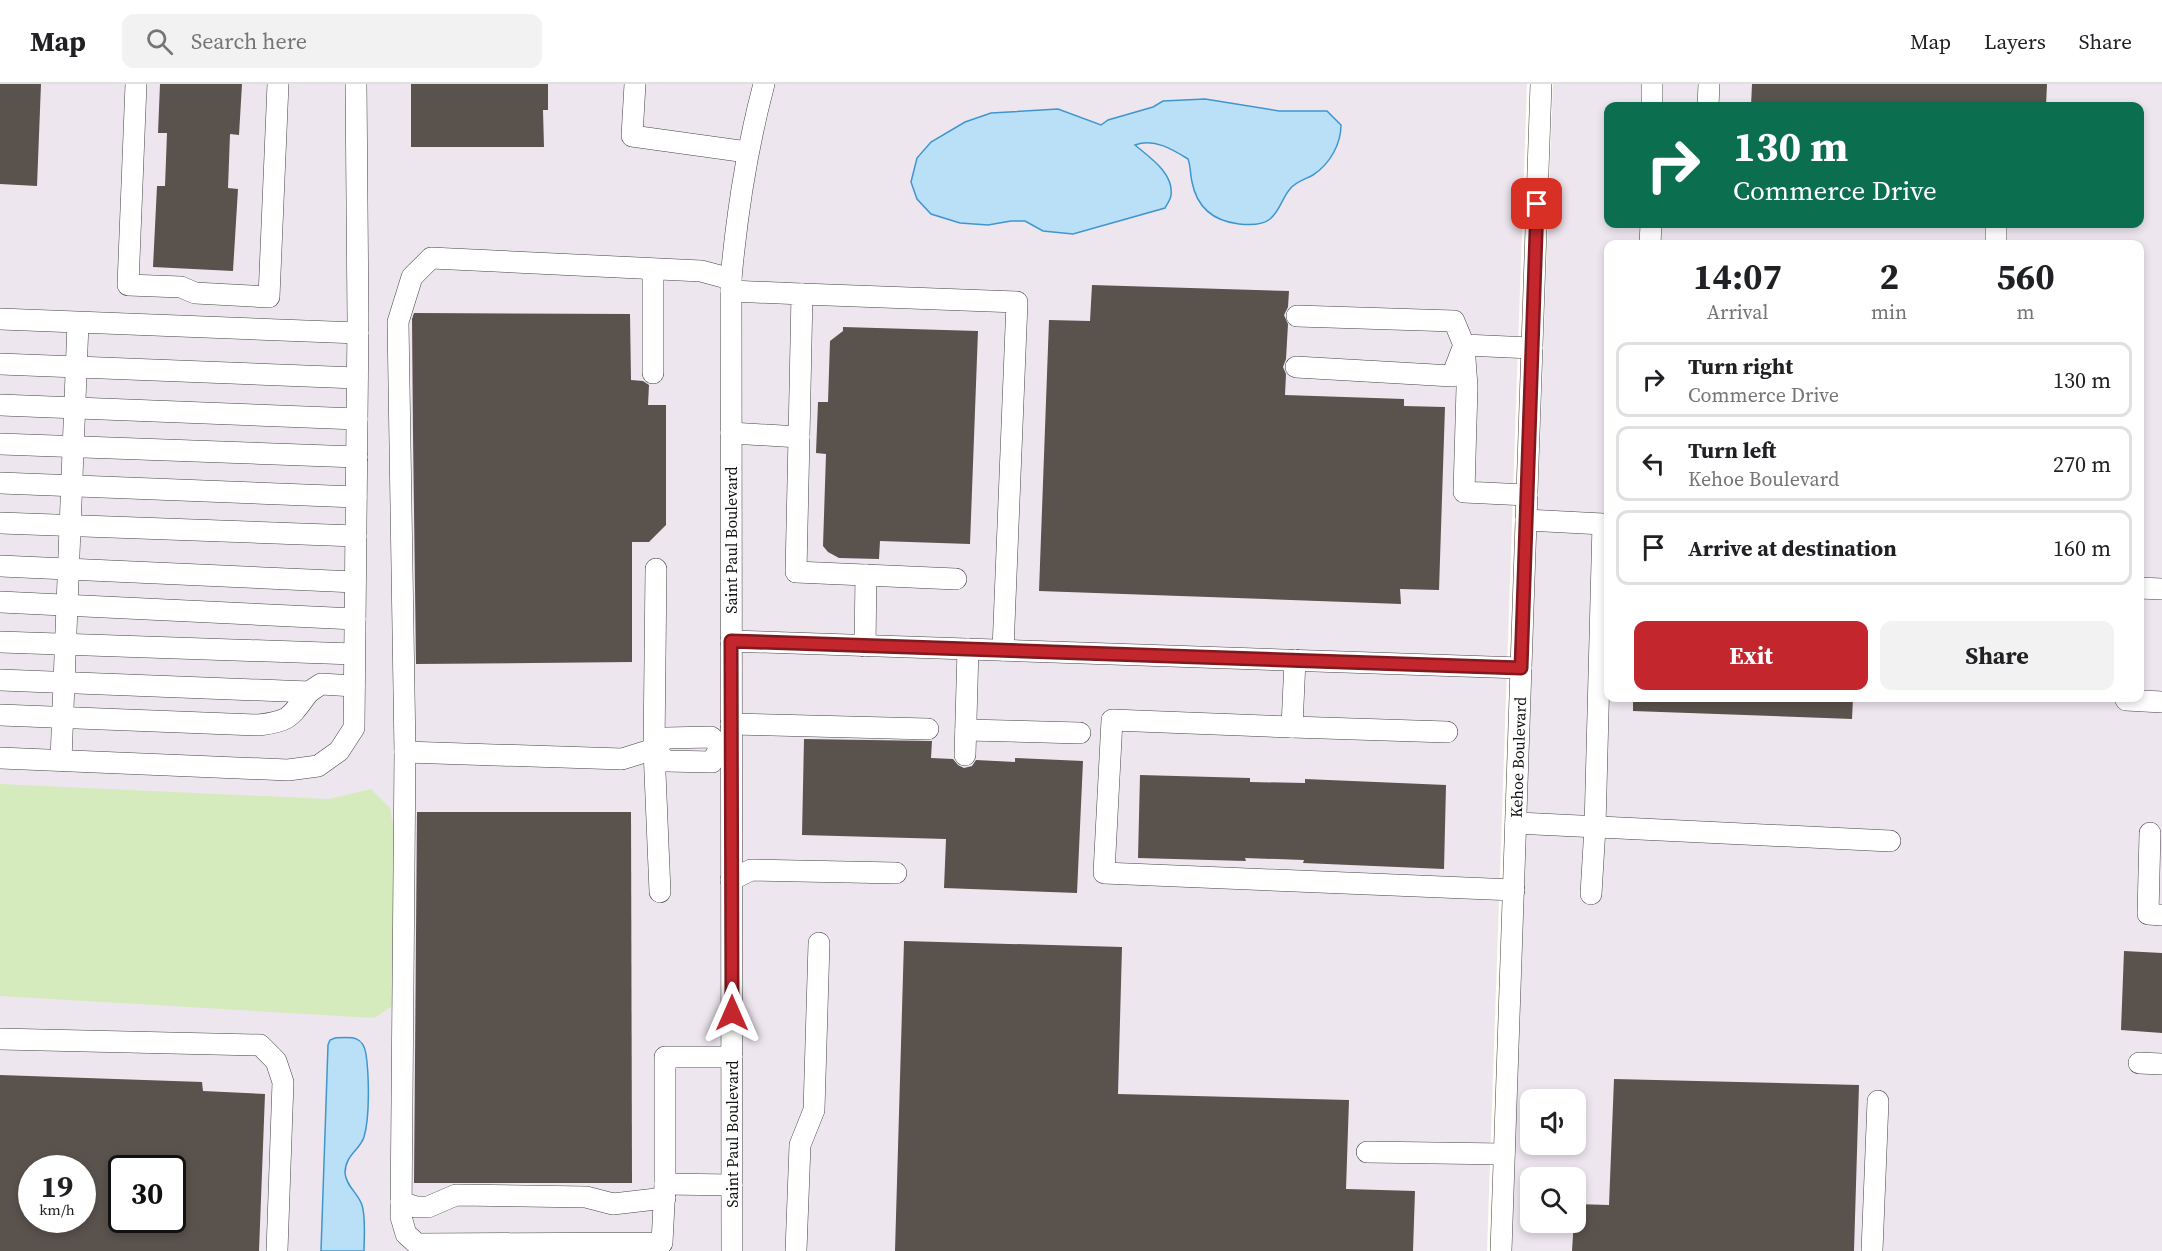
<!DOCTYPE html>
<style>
:root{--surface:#fff;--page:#f2f2f2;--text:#202124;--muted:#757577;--line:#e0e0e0;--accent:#c4262e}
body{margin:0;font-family:"Source Serif 4",serif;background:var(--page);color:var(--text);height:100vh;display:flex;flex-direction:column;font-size:22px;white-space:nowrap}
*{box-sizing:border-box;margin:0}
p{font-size:20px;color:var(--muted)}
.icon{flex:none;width:33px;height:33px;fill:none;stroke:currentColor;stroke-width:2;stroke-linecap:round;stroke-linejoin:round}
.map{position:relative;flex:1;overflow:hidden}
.details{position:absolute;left:1604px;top:156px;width:540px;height:462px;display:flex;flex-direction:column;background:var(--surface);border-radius:12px;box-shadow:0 3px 9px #0003}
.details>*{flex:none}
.hud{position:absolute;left:1604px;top:18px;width:540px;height:126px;border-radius:12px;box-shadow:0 3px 9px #0003;background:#0b6e4f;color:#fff;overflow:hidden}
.fabs{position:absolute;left:1520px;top:1005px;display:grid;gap:12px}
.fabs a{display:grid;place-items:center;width:66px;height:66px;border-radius:12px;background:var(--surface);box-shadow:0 3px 9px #0003;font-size:30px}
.speed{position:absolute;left:18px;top:1071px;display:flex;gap:12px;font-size:30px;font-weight:700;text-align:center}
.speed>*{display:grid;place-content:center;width:78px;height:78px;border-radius:50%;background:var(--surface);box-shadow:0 3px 9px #0003;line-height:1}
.speed small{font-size:15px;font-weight:400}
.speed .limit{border:3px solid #111;border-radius:9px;background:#fff;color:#111}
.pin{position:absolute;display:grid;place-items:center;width:51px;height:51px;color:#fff;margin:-26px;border-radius:12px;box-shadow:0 3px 9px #0006}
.me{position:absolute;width:66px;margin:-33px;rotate:0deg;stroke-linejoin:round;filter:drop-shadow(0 0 4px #0008)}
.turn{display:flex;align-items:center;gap:21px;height:126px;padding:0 30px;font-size:27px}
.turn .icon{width:78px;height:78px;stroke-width:2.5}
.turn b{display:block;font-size:42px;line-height:51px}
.eta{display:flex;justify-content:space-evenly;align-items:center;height:102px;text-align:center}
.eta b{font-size:36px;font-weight:700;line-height:42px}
.button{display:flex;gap:12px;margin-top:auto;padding:12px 30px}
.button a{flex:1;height:69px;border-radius:12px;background:var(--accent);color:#fff;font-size:24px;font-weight:700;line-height:69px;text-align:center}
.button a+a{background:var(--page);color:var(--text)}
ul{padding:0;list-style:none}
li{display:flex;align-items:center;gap:18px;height:75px;margin:0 12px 9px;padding:0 18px;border:3px solid var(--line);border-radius:12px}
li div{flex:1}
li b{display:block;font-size:22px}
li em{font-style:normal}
header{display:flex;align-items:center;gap:36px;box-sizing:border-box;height:84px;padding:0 30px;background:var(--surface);border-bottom:2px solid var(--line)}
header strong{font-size:28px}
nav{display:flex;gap:33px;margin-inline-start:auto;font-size:21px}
.search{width:420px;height:54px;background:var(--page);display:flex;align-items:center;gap:15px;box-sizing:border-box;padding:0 21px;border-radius:12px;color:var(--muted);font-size:22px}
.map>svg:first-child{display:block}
</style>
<header>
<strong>Map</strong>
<div class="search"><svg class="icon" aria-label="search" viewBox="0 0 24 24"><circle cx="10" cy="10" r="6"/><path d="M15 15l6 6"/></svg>Search here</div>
<nav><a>Map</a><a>Layers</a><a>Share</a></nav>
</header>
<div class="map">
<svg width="2162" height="1167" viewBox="0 0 2162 1167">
<rect width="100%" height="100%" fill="#fffdf5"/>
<!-- industrial -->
<g fill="#eee6ef" fill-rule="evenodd">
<path d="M0 0H1527L1487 1167H0ZM32 1084H82V1136H32ZM122 1084H172V1136H122Z"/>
<path d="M1553 0H2162V1167H1511ZM1608 22H2139V140H1608ZM1608 160H2139V614H1608ZM1530 1016H1575V1060H1530ZM1530 1094H1575V1138H1530Z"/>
</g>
<!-- green -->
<polygon fill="#d5ebbd" points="0,700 329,715 371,705 390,724 402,794 399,918 374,934 0,912"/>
<!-- water -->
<g fill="#b9e0f7" stroke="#3f96cf" stroke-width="1.5">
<path d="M1205 15 1279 27H1327L1341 41C1341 60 1330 80 1313 91 1306 95 1295 98 1290 105 1282 114 1280 127 1270 135 1263 141 1248 141 1239 140 1214 137 1197 124 1192 98 1190 90 1191 83 1188 75 1172 65 1154 54 1135 61 1149 73 1174 89 1171 111 1171 115 1167 120 1165 124L1073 150 1043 147 1025 137H1011L988 141 960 139 931 130 917 115 911 98 917 74 931 58 965 38 991 29 1058 25 1101 41 1108 36 1153 23 1163 17Z"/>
<path d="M335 954C351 953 363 951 366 970 369 991 370 1033 364 1053 360 1066 345 1071 345 1089 346 1102 358 1109 362 1121 366 1134 364 1153 364 1167H321L328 961 330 956Z"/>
</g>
<!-- building -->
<g fill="#5a524d" fill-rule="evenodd">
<polygon points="0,0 41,0 37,102 0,100"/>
<polygon points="160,0 242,0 239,51 230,50 228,104 238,105 233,187 153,183 157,102 165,102 167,49 158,49"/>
<polygon points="411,0 548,0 548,26 543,26 544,63 411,63"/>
<polygon points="1752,0 2047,0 2046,22 1751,22"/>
<polygon points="1092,201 1289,207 1288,223 1284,231 1288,240 1286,275 1283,283 1286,290 1285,311 1404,315 1404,322 1445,323 1439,506 1400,505 1401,520 1039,507 1049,236 1090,237"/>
<polygon points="414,229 630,230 631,296 643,297 649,301 648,321 666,321 666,441 649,458 632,458 632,578 416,580 413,351 412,235"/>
<polygon points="843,243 978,247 970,460 880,457 879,475 839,474 828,468 823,462 826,370 816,369 818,318 828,318 830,257 843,247"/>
<polygon points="1633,614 1853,614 1852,635 1633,627"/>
<polygon points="804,655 932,657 931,674 953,675 958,681 964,684 972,682 976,676 1015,678 1015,674 1083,677 1077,809 944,804 946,755 802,751"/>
<polygon points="1140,691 1250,694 1250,698 1305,699 1305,695 1446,701 1444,785 1303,779 1304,776 1245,774 1246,777 1138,774"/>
<polygon points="417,728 631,728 632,1099 414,1099"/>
<polygon points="904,857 1122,863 1118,1010 1349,1016 1346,1105 1415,1107 1413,1167 895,1167"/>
<polygon points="2124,867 2162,869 2162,949 2121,946"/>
<path d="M0 991 202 998 203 1007 265 1010 259 1167H0ZM32 1084H82V1136H32ZM122 1084H172V1136H122Z"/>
<polygon points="1614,995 1859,1001 1854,1167 1572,1167 1575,1120 1609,1121"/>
</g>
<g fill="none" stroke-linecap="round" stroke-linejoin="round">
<defs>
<g id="minor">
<polyline points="136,0 128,201 181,203 195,209 269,213 278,0"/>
<polyline points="635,0 632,52 747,68"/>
<polyline points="1652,22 1652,0"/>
<polyline points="1708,22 1709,0"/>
<polyline points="1650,160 1651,140"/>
<polyline points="1996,160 1996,140"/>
<polyline points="802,210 1017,218 1003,566"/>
<polyline points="1297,232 1454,237 1464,261 1532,264"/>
<polyline points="0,235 358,249"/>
<polyline points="0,280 357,294"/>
<polyline points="1296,283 1452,292 1464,261 1467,303 1464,408 1527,411"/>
<polyline points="653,289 653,185"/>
<polyline points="0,321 357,335"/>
<polyline points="731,349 799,353 802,210 731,207"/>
<polyline points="799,353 796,488 956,495"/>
<polyline points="0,360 357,373"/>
<polyline points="0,399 356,413"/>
<polyline points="1526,436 1603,440 1595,743 1591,810"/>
<polyline points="0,439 356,452"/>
<polyline points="0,482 355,498"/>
<polyline points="656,485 654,665 660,808"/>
<polyline points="2139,504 2162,505"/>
<polyline points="0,518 355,535"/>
<polyline points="731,557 1521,584"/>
<polyline points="0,558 354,570"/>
<polyline points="865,562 866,491"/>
<polyline points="1295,576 1292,643 1112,636 1104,789 1514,806"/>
<path d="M0 596 309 608C290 633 291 637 259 641L0 631"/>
<polyline points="309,608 321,600 354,602"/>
<polyline points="2126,614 2126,616 2162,618"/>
<polyline points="731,640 928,645"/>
<polyline points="1292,643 1447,648"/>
<polyline points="966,646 1080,649"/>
<polyline points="654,665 666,677 712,678 721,662"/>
<polyline points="405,668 622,675 654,665 666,654 711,653 721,662 731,662"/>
<polyline points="965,671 968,565"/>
<polyline points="0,674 288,686 318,682 339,667 354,644 358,236 356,0"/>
<polyline points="61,676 78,239"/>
<polyline points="1516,739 1890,757"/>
<polyline points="2150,749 2148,830 2162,831"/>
<polyline points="731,796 751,786 896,789"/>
<polyline points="0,955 260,961 276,977 283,998 277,1167"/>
<polyline points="2139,979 2162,980"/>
<polyline points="1367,1068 1504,1070"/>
<polyline points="665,1100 662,1159 417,1160 406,1150 401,1133 405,668 398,238 412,193 431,174 701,187 731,195"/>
<polyline points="732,1101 665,1100 665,973 732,973"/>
<polyline points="401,1118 416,1123 428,1123 456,1111 586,1113 613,1120 665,1114"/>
<path d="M732 1167 731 195C737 128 747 64 764 0"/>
<polyline points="796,1167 800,1061 814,1026 819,859"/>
<path id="s1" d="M1501 1167 1541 0"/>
<polyline points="1872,1167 1878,1017"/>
</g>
</defs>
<!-- minor casing -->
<use href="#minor" stroke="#444" stroke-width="22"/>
<!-- minor -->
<use href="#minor" stroke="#fff" stroke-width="21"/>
</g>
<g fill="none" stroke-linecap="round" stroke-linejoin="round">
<defs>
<polyline id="route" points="732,929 731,557 1521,584 1537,120"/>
</defs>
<!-- route casing -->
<use href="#route" stroke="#7f191e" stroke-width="15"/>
<!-- route -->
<use href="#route" stroke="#c4262e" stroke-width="10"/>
</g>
<g text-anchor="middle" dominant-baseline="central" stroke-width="6" stroke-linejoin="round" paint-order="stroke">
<!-- street labels -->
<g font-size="16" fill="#111" stroke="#fff">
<text transform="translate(731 456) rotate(-90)">Saint Paul Boulevard</text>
<text stroke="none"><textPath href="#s1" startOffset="494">Kehoe Boulevard</textPath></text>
<text transform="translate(732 1050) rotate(-90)">Saint Paul Boulevard</text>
</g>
</g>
</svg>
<div class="fabs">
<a><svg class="icon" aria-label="sound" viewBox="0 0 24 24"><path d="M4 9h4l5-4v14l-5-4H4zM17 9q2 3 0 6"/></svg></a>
<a><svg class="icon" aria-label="search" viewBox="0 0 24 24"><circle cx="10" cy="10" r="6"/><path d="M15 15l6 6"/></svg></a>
</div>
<div class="speed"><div>19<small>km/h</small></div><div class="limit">30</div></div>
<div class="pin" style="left:1537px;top:120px;background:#d93025"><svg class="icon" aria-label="arrive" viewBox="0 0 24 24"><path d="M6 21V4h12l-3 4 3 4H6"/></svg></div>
<svg class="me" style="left:732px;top:929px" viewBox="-20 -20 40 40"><path d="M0-17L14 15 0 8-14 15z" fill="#c4262e" stroke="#fff" stroke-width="4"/></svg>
<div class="hud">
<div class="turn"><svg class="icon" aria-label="right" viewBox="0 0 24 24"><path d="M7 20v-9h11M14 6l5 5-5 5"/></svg><div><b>130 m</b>Commerce Drive</div></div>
</div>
<section class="details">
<div class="eta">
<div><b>14:07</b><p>Arrival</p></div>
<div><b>2</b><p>min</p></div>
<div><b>560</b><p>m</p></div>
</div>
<ul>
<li><svg class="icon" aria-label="right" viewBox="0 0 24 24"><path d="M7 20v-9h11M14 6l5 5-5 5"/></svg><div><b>Turn right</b><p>Commerce Drive</p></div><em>130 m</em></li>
<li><svg class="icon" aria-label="left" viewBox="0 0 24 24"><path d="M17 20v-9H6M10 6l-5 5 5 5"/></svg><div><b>Turn left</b><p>Kehoe Boulevard</p></div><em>270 m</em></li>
<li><svg class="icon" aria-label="arrive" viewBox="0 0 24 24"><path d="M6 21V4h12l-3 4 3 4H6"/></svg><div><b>Arrive at destination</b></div><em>160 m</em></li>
</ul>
<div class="button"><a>Exit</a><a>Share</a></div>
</section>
</div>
